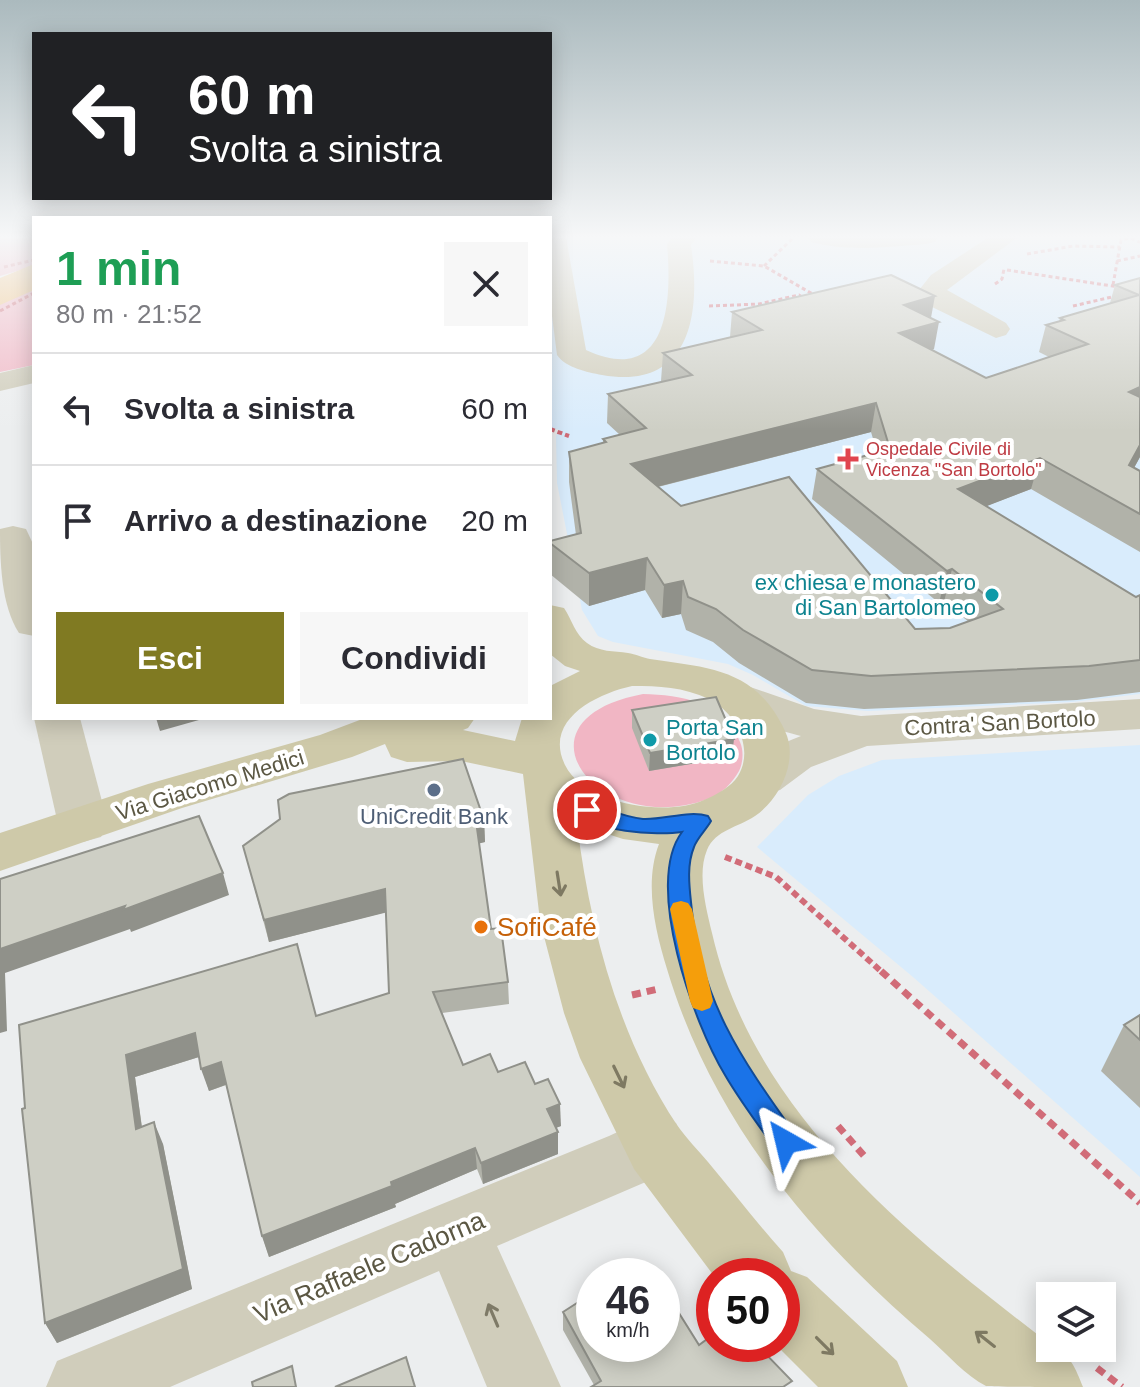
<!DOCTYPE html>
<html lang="it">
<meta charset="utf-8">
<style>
:root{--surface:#fff;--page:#f7f7f7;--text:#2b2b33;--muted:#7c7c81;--line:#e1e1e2;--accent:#807a22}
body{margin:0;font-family:Arial,sans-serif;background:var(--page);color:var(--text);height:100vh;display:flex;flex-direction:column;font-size:30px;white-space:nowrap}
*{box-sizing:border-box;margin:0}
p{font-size:26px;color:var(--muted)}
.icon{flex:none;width:44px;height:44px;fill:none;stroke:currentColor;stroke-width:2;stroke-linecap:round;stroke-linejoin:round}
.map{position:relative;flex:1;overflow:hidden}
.sheet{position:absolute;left:32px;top:216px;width:520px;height:504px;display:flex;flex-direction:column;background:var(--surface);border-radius:0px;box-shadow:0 4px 20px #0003}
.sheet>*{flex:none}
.guide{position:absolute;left:32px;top:32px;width:520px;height:168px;border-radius:0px;box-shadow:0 4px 20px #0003;background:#202124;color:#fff;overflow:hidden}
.fabs{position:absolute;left:1036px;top:1282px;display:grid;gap:16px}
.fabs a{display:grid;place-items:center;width:80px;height:80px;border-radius:0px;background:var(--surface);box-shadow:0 4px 20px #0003;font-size:40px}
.speed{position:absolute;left:576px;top:1258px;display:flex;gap:16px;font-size:40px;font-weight:700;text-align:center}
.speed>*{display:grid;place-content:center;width:104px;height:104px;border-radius:50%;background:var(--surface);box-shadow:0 4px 20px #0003;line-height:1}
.speed small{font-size:20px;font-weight:400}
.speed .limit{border:12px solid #d22;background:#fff;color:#111}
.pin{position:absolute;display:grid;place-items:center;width:68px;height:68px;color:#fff;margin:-34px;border:4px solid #fff;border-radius:50%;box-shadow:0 2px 8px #0007}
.me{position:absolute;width:88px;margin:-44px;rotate:323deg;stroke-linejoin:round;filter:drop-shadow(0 0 6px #0008)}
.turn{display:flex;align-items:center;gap:28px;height:168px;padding:0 24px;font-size:36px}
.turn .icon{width:104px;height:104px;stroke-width:2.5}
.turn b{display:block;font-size:56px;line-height:68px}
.round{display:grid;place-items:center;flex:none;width:84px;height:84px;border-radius:0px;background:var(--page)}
.headline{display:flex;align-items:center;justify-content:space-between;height:136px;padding:0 24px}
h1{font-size:48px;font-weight:600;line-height:60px;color:#1e9e55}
.cta{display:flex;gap:16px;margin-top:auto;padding:16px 24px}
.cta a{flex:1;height:92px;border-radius:0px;background:var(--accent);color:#fff;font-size:32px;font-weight:600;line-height:92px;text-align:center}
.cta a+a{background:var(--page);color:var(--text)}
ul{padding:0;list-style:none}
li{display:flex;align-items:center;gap:24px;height:112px;padding:0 24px;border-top:2px solid var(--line)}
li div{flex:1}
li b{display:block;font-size:30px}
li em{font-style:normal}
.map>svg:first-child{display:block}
</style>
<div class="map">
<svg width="1140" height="1387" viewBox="0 0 1140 1387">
<rect width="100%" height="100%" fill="#eceeef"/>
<!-- medical -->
<g fill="#d9ecfc">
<polygon points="550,237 1140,237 1140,694 1072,702 868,711 806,706 753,675 728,664 613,642 598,636 582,610 557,483 556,436 559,430 550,427"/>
<polygon points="1140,745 1140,1177 913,977 757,847 808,795 839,776 882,760"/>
</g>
<!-- green -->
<g fill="#f1b6c4">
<polygon points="0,237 34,237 34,266 0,276"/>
<polygon points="34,285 34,365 0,372 0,300"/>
<path d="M643 694C681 695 725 702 740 742 744 751 743 763 739 771 732 783 722 794 708 799 598 839 505 720 643 694Z"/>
</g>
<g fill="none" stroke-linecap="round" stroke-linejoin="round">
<!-- river -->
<polygon fill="#f1c27f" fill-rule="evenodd" points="34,264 34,290 0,305 0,278"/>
<!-- path-far3 -->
<g stroke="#d16c78" stroke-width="3" stroke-dasharray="4 3" stroke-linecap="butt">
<polyline points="1027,254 1073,246 1120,247"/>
<polyline points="710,261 764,266 816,296"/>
<polyline points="1117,261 1140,256"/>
<polyline points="764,266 792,239"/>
<polyline points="4,267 34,260"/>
<polyline points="1007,270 1119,287"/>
<polyline points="995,284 1002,279 1004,269"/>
<polyline points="1113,285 1121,240 1130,238 1140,242"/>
<polyline points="709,306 759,304 799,295 805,299"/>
<polyline points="1073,306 1116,296"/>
<polyline points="0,311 34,293"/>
</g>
<!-- path-far2 -->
<polyline stroke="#d16c78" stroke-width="4" stroke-dasharray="5 3" stroke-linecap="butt" points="550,429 569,436"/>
<!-- path-far1 -->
<polyline stroke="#d16c78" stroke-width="6" stroke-dasharray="7 4" stroke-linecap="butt" points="725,857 776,877 883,973"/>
<!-- path -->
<g stroke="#d16c78" stroke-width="7" stroke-dasharray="9 6" stroke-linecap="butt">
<polyline points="881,971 1140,1203"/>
<polyline points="632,995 658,989"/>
<polyline points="838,1126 866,1158"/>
<polyline points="1097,1368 1122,1387"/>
</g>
<!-- minor -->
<g fill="#d0cdbb" fill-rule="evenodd">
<path d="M550 237H566L586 350C669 388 672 300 667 244L672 237H697L691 245C701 312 692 391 602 375 587 372 566 368 557 355L550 300Z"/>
<path d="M808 237H938L935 242 926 244C888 247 849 252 811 242Z"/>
<polygon points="989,237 1018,237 947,290 1006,323 1010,329 1006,335 996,338 932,307 919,290 931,275"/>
<polygon points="34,365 34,383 0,391 0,373"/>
<path d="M13 526 26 529 34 546V636L19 633C1 606 0 561 0 529Z"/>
<path d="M730 680 814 709 861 716 1140 699V729L867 746 811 767 780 790 763 795 746 790 739 778C753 756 778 745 801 736 775 729 723 717 708 694L714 684Z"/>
<polygon points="34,718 80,718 108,824 101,837 83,842 65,837 58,824"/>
<polygon points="654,1115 676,1123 686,1144 676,1165 655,1178 497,1246 561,1387 487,1387 439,1271 170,1387 46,1387 57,1361 609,1136"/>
</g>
<!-- major -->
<path fill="#cec9a9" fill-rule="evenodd" d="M550 605 564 608C572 620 575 634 587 643 599 652 614 651 628 653 635 654 644 658 650 659 711 668 756 669 785 731 799 760 780 799 755 816 739 827 715 830 707 850 697 874 706 908 712 933 753 1113 910 1237 1050 1344V1348C1070 1351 1076 1370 1083 1387 1065 1387 998 1387 986 1386 966 1376 947 1354 930 1339 812 1239 712 1120 667 969 655 930 644 883 659 844L623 839 577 824C590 928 618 1036 677 1125 686 1138 698 1150 708 1162 733 1192 757 1223 783 1252L791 1271 807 1277 897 1361 908 1387H818L775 1344H782V1276H714L634 1169 580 1058 564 1013 540 921 523 774 461 761 407 762 391 757 385 744 352 757 182 808 0 871V833L148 784 320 735 365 718H475L468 728 463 730 515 741 522 718H550V686L580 671 565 666 550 654ZM632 686C659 686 683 687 709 699 735 712 755 748 738 776 731 787 716 795 704 800 667 817 585 805 565 765 543 720 596 694 632 686Z"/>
</g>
<!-- wall -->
<g fill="#b1b2a9" fill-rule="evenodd">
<path d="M1140 278V457L1134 468 1140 471V552L1031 489 986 506 1136 597 1140 595V692L1077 700 864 709 806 703 739 663 713 642 686 630 681 614 662 618 645 590 589 606 550 574V541L576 535 569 482V452L603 443V439L620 435 607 423 608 394 662 382 661 381 663 353 730 337 732 312 931 318 934 349 931 350 986 378 1049 357 1039 352 1046 325 1059 321 1060 318 1110 303 1115 285ZM871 432 877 452 817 469 812 499 939 603 944 602 969 622 950 628 915 629 681 506 658 487Z"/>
<polygon points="632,710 732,757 649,771 632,728"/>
<polygon points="484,820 485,842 479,843 491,929 508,982 509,1004 442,1013 463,1065 498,1072 535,1084 561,1126 556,1128 558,1132 558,1154 483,1184 477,1169 395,1204 396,1207 269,1257 262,1236 226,1085 209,1091 199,1057 135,1077 142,1127 163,1144 192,1289 57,1343 45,1323 22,1109 389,993 386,912 269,942 243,846"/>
<polygon points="1140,1015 1140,1108 1101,1071 1124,1025"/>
<polygon points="563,1312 699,1345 594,1385 563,1330"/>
</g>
<!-- shaded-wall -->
<g fill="#90918a">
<polygon points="935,296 930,323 904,305"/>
<polygon points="939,322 934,349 894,361 899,333"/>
<polygon points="1140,387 1140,413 1129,392"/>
<polygon points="876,403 871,432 629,494 631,464"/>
<polygon points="1140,445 1140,457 1119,495 1129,465"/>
<polygon points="1040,458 1031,489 951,520 958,489"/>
<polygon points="647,558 645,590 589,606 589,573"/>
<polygon points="952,569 944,602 939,603 947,571"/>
<polygon points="683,581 681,614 662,618 664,585"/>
<polygon points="156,718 206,718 160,731"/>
<polygon points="734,739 732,757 649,771 650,753"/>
<polygon points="484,820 485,842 477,844 476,821"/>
<polygon points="223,873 229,895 131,932 130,929 5,973 7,1031 0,1033 0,949"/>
<polygon points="385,889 388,912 269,942 264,920"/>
<polygon points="195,1033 202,1056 135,1077 145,1151 136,1129 126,1055"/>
<polygon points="221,1062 228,1084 209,1091 201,1069"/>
<polygon points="560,1104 561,1126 547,1131 547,1109"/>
<polygon points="154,1122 163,1144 192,1289 57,1343 45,1323"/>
<polygon points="558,1132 558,1154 483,1184 481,1163"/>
<polygon points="475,1148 477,1169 395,1204 396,1207 269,1257 262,1236"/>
</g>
<!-- building -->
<g fill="#cecfc5" stroke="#90918a" stroke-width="2" fill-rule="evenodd">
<path d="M891 275 935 296 904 305 939 322 899 333 986 378 1088 344 1046 325 1064 320 1060 318 1139 295 1115 285 1140 278V387L1129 392 1140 397V445L1129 465 1140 471V514L1040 458 958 489 1136 597 1140 595V660L1089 666 871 676 812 670 743 630 716 609 688 597 683 581 664 585 647 558 589 573 550 543V541L581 533 569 452 606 442 603 439 646 428 608 394 692 375 663 353 762 330 732 312ZM876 403 890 449 817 469 947 571 952 569 1003 609 950 628 915 629 789 477 681 506 631 464Z"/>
<polygon points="716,697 734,739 650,753 632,710"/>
<polygon points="463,759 484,820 476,821 491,929 501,928 508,982 433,992 463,1065 490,1054 498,1072 525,1062 535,1084 548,1079 560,1104 547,1109 558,1132 481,1163 475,1148 391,1182 392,1186 262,1236 221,1062 201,1069 195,1033 126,1055 136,1129 154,1122 183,1269 45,1323 22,1109 25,1108 19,1025 297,944 316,1016 389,993 385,889 264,920 243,846 280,819 278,800 289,794"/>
<polygon points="199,816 223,873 123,910 125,906 0,949 0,879"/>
<polygon points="1140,1015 1140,1040 1124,1025"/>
<polygon points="662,1286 699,1345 714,1334 714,1344 756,1344 792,1381 783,1387 591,1387 601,1381 563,1312 594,1292 594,1344 662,1344"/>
<polygon points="406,1357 415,1387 335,1387"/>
<polygon points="292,1366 296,1387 253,1387 252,1382"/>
</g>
<!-- one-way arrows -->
<defs><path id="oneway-shaft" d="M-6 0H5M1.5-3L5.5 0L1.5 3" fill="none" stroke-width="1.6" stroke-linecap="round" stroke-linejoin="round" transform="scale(2)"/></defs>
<g stroke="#7e7962">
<use href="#oneway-shaft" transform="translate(559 884) rotate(81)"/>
<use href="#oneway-shaft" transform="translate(619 1077) rotate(64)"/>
<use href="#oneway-shaft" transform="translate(985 1339) rotate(-142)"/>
<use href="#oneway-shaft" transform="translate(825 1346) rotate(45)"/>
</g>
<use stroke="#7e7a67" href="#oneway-shaft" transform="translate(493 1315) rotate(-113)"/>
<!-- sky -->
<linearGradient id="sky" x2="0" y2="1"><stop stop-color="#abbabe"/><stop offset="0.55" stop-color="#f6f7f8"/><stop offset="1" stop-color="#f6f7f8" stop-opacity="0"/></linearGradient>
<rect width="1140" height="431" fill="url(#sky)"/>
<!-- route -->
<path fill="#1a73e8" stroke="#114b97" stroke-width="2" d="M587 803C606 808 623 817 643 819 664 820 689 810 708 816L711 821C706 830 697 838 694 847 687 864 689 884 691 902 700 1000 740 1057 795 1134L799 1142 795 1151 786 1154 777 1151C759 1126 740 1101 725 1075 694 1024 643 884 682 832 657 836 591 832 576 810L579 805Z"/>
<!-- slow -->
<polygon fill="#f59e0b" points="681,901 688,903 692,909 713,1001 710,1008 702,1011 693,1008 690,1001 670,909 673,903"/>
<!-- markers -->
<path fill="#e0444e" stroke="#fff" stroke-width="3" d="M844 447h8v8h8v8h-8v8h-8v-8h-8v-8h8z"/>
<g fill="#0f9aa8" stroke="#fff" stroke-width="3">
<circle cx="992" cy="595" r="8"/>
<circle cx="650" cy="740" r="8"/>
</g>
<circle fill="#5c6f8a" stroke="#fff" stroke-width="3" cx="434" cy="790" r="8"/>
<circle fill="#e8710a" stroke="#fff" stroke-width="3" cx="481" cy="927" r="8"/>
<g text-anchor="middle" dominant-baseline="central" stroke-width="8" stroke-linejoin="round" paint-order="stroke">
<!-- far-health labels -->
<g font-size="18" fill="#be3a42" stroke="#fff" text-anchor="start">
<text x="866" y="449">Ospedale Civile di<tspan x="866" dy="21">Vicenza "San Bortolo"</tspan></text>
</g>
<!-- culture labels -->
<g font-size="22" fill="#0d838f" stroke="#fff" text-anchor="end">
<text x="976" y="582">ex chiesa e monastero<tspan x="976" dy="25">di San Bartolomeo</tspan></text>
<text x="666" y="727" text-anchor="start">Porta San<tspan x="666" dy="25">Bortolo</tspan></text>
</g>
<!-- street labels -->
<g font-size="22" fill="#5b5743" stroke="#fff">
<text transform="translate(1000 723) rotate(-3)">Contra' San Bortolo</text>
<text transform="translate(210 785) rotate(-17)">Via Giacomo Medici</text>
</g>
<!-- service labels -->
<g font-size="22" fill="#4e5e75" stroke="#fff">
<text x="434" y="816">UniCredit Bank</text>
</g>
<!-- near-food labels -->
<g font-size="26" fill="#c56008" stroke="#fff" text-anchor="start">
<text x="497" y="927">SofiCafé</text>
</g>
<!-- near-street labels -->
<g font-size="26" fill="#5b5743" stroke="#fff">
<text transform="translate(369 1267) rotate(-23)">Via Raffaele Cadorna</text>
</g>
</g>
</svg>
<div class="fabs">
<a><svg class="icon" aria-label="layers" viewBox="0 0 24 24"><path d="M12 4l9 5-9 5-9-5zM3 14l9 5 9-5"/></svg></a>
</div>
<div class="speed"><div>46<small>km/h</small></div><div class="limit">50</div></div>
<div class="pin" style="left:587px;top:810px;background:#d93025"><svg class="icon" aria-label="arrive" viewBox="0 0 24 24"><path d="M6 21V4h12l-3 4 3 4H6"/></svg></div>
<svg class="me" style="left:786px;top:1142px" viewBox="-20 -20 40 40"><path d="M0-17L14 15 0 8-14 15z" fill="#1a73e8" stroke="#fff" stroke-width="4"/></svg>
<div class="guide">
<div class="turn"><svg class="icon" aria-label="left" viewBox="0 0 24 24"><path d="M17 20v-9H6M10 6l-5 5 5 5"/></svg><div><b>60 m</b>Svolta a sinistra</div></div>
</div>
<section class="sheet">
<div class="headline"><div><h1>1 min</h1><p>80 m · 21:52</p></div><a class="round"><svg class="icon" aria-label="close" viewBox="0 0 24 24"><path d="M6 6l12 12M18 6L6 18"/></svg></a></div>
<ul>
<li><svg class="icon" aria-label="left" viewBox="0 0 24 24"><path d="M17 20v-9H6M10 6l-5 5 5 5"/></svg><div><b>Svolta a sinistra</b></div><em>60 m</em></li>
<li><svg class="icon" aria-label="arrive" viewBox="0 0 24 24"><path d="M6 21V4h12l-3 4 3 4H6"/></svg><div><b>Arrivo a destinazione</b></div><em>20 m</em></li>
</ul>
<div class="cta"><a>Esci</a><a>Condividi</a></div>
</section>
</div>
